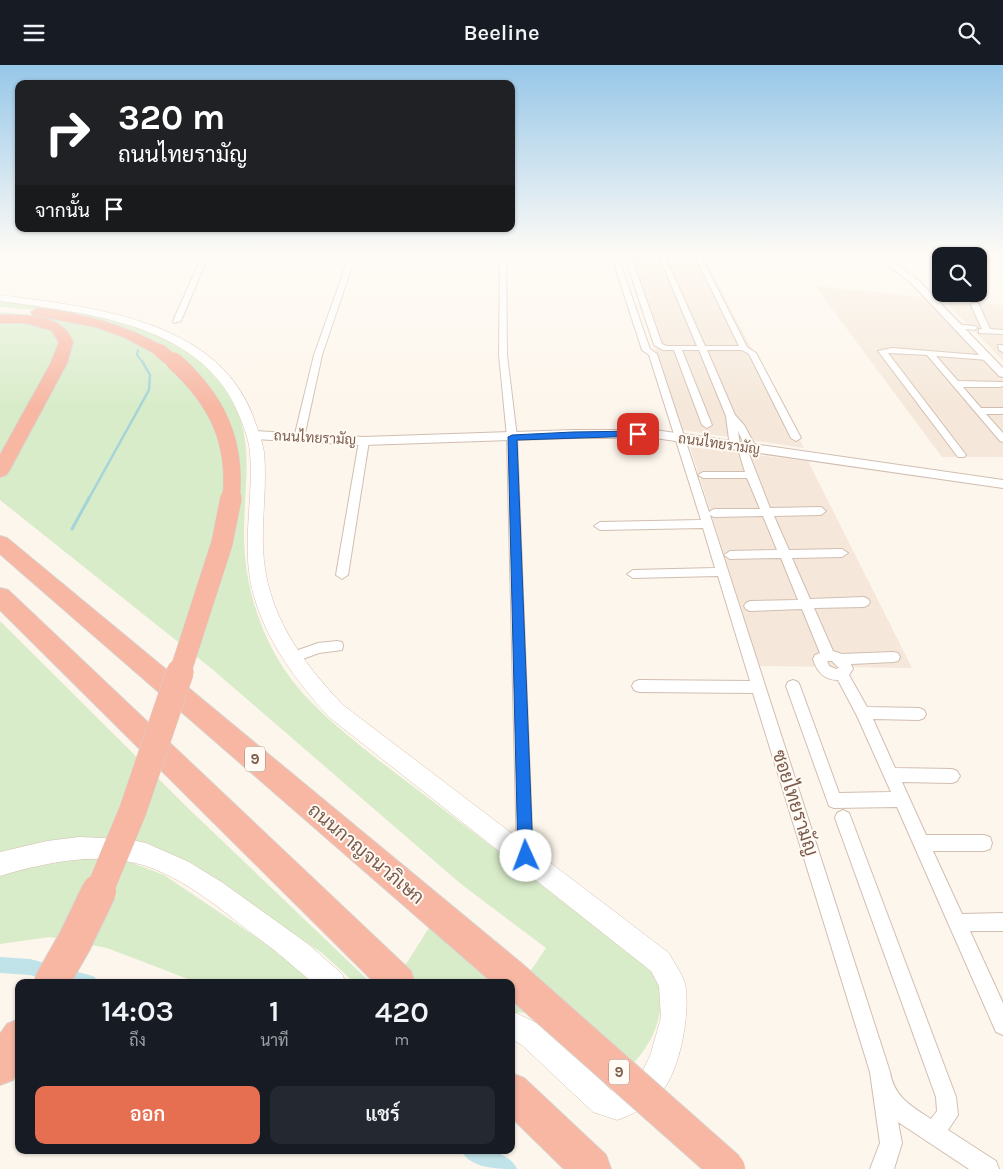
<!DOCTYPE html>
<html lang="th">
<meta charset="utf-8">
<style>
:root{--surface:#171b24;--page:#242831;--text:#f1f3f6;--muted:#9ea1a6;--accent:#e76f51}
body{margin:0;font-family:Karla,Sarabun,sans-serif;background:var(--page);color:var(--text);height:100vh;display:flex;flex-direction:column;font-size:19px;white-space:nowrap}
*{box-sizing:border-box;margin:0}
p{font-size:16px;color:var(--muted)}
.icon{flex:none;width:28px;height:28px;fill:none;stroke:currentColor;stroke-width:2;stroke-linecap:round;stroke-linejoin:round}
.map{position:relative;flex:1;overflow:hidden}
.sheet{position:absolute;left:15px;top:914px;width:500px;height:175px;display:flex;flex-direction:column;background:var(--surface);border-radius:10px;box-shadow:0 1px 4px #0004}
.sheet>*{flex:none}
.hud{position:absolute;left:15px;top:15px;width:500px;height:152px;border-radius:10px;box-shadow:0 1px 4px #0004;background:#202124;color:#fff;overflow:hidden}
.fabs{position:absolute;left:932px;top:182px;display:grid;gap:10px}
.fabs a{display:grid;place-items:center;width:55px;height:55px;border-radius:10px;background:var(--surface);box-shadow:0 1px 4px #0004;font-size:25px}
.pin{position:absolute;display:grid;place-items:center;width:42px;height:42px;color:#fff;margin:-21px;border-radius:10px;box-shadow:0 2px 8px #0006}
.me{position:absolute;width:55px;margin:-28px;rotate:358deg;stroke-linejoin:round;filter:drop-shadow(0 0 4px #0008)}
.turn{display:flex;align-items:center;gap:18px;height:105px;padding:0 20px;font-size:22px}
.turn .icon{width:65px;height:65px;stroke-width:2.5}
.turn b{display:block;font-size:35px;line-height:42px}
.then{display:flex;align-items:center;height:48px;padding:0 20px;background:#0003;gap:10px;font-size:19px}
.eta{display:flex;justify-content:space-evenly;align-items:center;height:85px;text-align:center}
.eta b{font-size:30px;font-weight:600;line-height:35px}
.button{display:flex;gap:10px;margin-top:auto;padding:10px 20px}
.button a{flex:1;height:58px;border-radius:10px;background:var(--accent);color:#fff;font-size:20px;font-weight:600;line-height:58px;text-align:center}
.button a+a{background:var(--page);color:var(--text)}
header{display:flex;justify-content:space-between;align-items:center;height:65px;padding:0 20px;background:var(--surface);font-size:22px;font-weight:600}
.map>svg:first-child{display:block}
</style>
<header><svg class="icon" aria-label="menu" viewBox="0 0 24 24"><path d="M4 6h16M4 12h16M4 18h16"/></svg>Beeline<svg class="icon" aria-label="search" viewBox="0 0 24 24"><circle cx="10" cy="10" r="6"/><path d="M15 15l6 6"/></svg></header>
<div class="map">
<svg width="1003" height="1104" viewBox="0 0 1003 1104">
<rect width="100%" height="100%" fill="#fdf6ec"/>
<!-- residential -->
<g fill="#f5e8da">
<polygon points="623,189 702,189 804,383 682,365"/>
<polygon points="815,221 928,233 1003,312 1003,392 942,392"/>
<polygon points="942,234 1003,240 1003,296 982,274"/>
<polygon points="690,382 808,396 912,603 759,601"/>
</g>
<!-- green -->
<g fill="#d8ecc9">
<path d="M0 236C70 246 159 252 210 306 259 357 245 401 244 464 243 527 266 592 311 637 345 671 385 700 423 729 469 764 515 799 561 834 589 855 618 875 643 899 651 906 661 916 662 927 663 931 661 935 661 939 657 977 637 994 613 1022L531 948 511 947V926L515 929 546 883 461 819 212 604 0 435V247C51 251 109 258 151 288L163 283 136 269 48 246 0 242Z"/>
<polygon points="0,556 191,746 370,917 354,917 322,888 190,800 143,781 0,790"/>
<polygon points="85,790 130,797 164,810 281,889 313,917 196,917 107,883 50,872 0,879 0,809"/>
<polygon points="432,858 501,918 394,918"/>
</g>
<g fill="none" stroke-linecap="round" stroke-linejoin="round">
<!-- stream-far2 -->
<polyline stroke="#a5d3da" stroke-width="2" points="138,285 137,290 143,298"/>
<!-- stream-far1 -->
<polyline stroke="#a5d3da" stroke-width="2.5" points="88,435 149,325 150,310 142,296"/>
<!-- stream -->
<polyline stroke="#a5d3da" stroke-width="3" points="72,464 89,433"/>
<!-- canal -->
<g fill="#bfe3e8" fill-rule="evenodd">
<polygon points="0,892 30,894 89,910 95,912 97,918 57,918 30,910 0,908"/>
<path d="M461 1085C480 1085 508 1084 517 1104 498 1104 470 1104 461 1085Z"/>
</g>
<defs>
<g id="minor">
<polygon points="203,189 209,189 181,256 174,258 173,256"/>
<polygon points="350,189 356,189 322,290 304,373 302,375 296,375 294,373 314,290"/>
<polygon points="500,189 506,189 507,290 517,372 533,791 531,797 525,799 519,797 517,791 507,372 499,290"/>
<path d="M611 189H617L650 284 657 289 709 447 714 444H760L747 413H703L698 410 703 407H745L738 384H732L730 382 726 351 699 285H682L712 360 707 363 702 360 674 285H663L654 280 624 189H630L662 279 667 281H697L658 189H664L705 281H739L694 189H700L747 282 756 288 801 373 796 376 791 373 749 289 742 285H707L735 350 744 360 757 384 752 387 747 384 770 443 821 442 826 446 821 450 774 451 789 485 842 484 848 488 842 492 792 493 810 534 864 532 868 534 870 537 868 540 864 542 814 543 833 586 842 589 893 587 898 588 900 592 898 596 893 597 851 599 853 604 849 610 867 642 919 643 924 645 926 649 924 653 919 655 873 654 895 703 952 704 957 706 960 711 957 716 952 718 902 717 926 770H984L990 772 992 778 990 784 984 786H933L962 849 1003 848V866H970L1003 938V970L996 967 897 742 834 743 829 741 786 621 788 617 793 615 798 617 800 621 839 728 891 727 857 651 838 615C824 615 817 607 813 594L815 590 820 588 802 544 750 546 746 544 744 541 746 538 750 536 798 535 781 493 730 494 724 490 730 486 777 485 763 451 714 452 710 450 890 1007C894 1032 911 1041 931 1054L937 1046 936 1032 835 753 837 748 843 745 849 748 851 753 956 1032 958 1050 948 1065 996 1096 999 1104H969L898 1057 902 1078 894 1104H870L880 1078 870 1007 753 628 639 627 634 625 632 621 634 617 639 615 750 616 718 511 633 513 627 509 633 505 715 503 703 463 600 465 594 461 600 457 701 455 649 290 642 285ZM738 366 745 381H740ZM827 596H832L839 603 836 604 829 601Z"/>
<polygon points="952,189 1003,192 1003,196 979,193 979,191 955,191"/>
<polygon points="972,238 978,238 990,264 1003,265 1003,269 979,268 979,264 982,264 971,240"/>
<polygon points="954,259 974,261 978,263 974,265 957,263 954,263"/>
<polygon points="998,280 1003,280 1003,287 999,285"/>
<polygon points="892,283 991,291 991,295 988,295 936,291 958,316 1003,317 1003,321 1000,322 963,322 981,343 1003,343 1003,349 986,349 1003,368 1003,377 1000,376 927,290 888,288 966,390 964,392 958,392 878,286"/>
<polygon points="364,373 369,376 348,510 342,514 336,510 359,376"/>
<polygon points="337,576 342,577 343,581 342,585 319,588 292,598 287,597 285,593 287,589 318,578"/>
</g>
<g id="tertiary">
<polygon points="874,189 883,189 919,216 1003,303 1003,312 999,311 913,220"/>
<polygon points="573,365 655,365 1003,415 1003,423 655,373 573,373 364,380 254,374 248,370 254,366 364,372"/>
</g>
<g id="secondary">
<path d="M0 230C89 242 216 253 253 351 257 363 262 374 264 387 267 419 262 450 263 482 265 546 300 595 343 640L669 888C674 898 682 908 685 919 691 945 680 1006 662 1026 649 1040 635 1049 617 1055L593 1047 523 981 514 975H511V949L516 948 543 961 611 1025 617 1027 643 1005 650 991 661 953 659 921 651 906 329 652C297 617 267 577 254 531 240 484 254 435 250 387 249 376 245 365 241 355 207 259 87 248 0 236Z"/>
<path d="M79 772 127 774 146 778 189 797 223 818 308 879 342 909 346 918C336 918 324 920 315 918 309 916 279 888 270 882 232 854 193 817 146 801 99 786 47 797 0 811V787L47 776Z"/>
</g>
<g id="motorway">
<path d="M38 243C83 248 125 260 164 282L166 285 164 288H154L126 273 96 262 33 250 31 247Z"/>
<path d="M0 250C27 250 61 248 73 277L67 298 9 406 6 410 0 412V390L51 298 59 277 51 265 25 258H0Z"/>
<polygon points="0,471 7,473 521,898 525,910 521,922 511,926 511,918 493,918 0,489"/>
<polygon points="0,523 8,525 411,906 415,918 375,918 0,545"/>
<polygon points="19,954 19,1004 13,1015 0,1020 0,969 7,959"/>
<polygon points="511,1008 524,1013 606,1090 611,1104 564,1104 511,1052"/>
</g>
</defs>
<!-- minor casing -->
<use href="#minor" stroke="#d1beb0" stroke-width="2"/>
<!-- tertiary casing -->
<use href="#tertiary" stroke="#d1beb0" stroke-width="2"/>
<!-- secondary casing -->
<use href="#secondary" stroke="#d6c0b0" stroke-width="1"/>
<!-- motorway casing -->
<use href="#motorway" stroke="#dad1cd" stroke-width="2"/>
<!-- minor -->
<use href="#minor" fill="#fff" fill-rule="evenodd"/>
<!-- tertiary -->
<use href="#tertiary" fill="#fff" fill-rule="evenodd"/>
<!-- secondary -->
<use href="#secondary" fill="#fff" fill-rule="evenodd"/>
<!-- motorway -->
<use href="#motorway" fill="#f7b7a3" fill-rule="evenodd"/>
<defs>
<polyline id="motorway-bridge-far4" points="159,285 175,298"/>
<path id="motorway-bridge-far3" d="M174 296C217 335 237 376 231 435"/>
<polyline id="motorway-bridge-far2" points="180,608 222,478 231,433"/>
<polyline id="motorway-bridge-far1" points="99,827 133,745 180,607"/>
<g id="motorway-bridge">
<polyline points="509,910 728,1104"/>
<polyline points="51,918 75,876 99,826"/>
</g>
</defs>
<!-- motorway-bridge-far4 casing -->
<use href="#motorway-bridge-far4" stroke="#dad1cd" stroke-width="14" stroke-linecap="butt"/>
<!-- motorway-bridge-far3 casing -->
<use href="#motorway-bridge-far3" stroke="#dad1cd" stroke-width="18" stroke-linecap="butt"/>
<!-- motorway-bridge-far2 casing -->
<use href="#motorway-bridge-far2" stroke="#dad1cd" stroke-width="22" stroke-linecap="butt"/>
<!-- motorway-bridge-far1 casing -->
<use href="#motorway-bridge-far1" stroke="#dad1cd" stroke-width="28" stroke-linecap="butt"/>
<!-- motorway-bridge casing -->
<use href="#motorway-bridge" stroke="#dad1cd" stroke-width="36" stroke-linecap="butt"/>
<!-- motorway-bridge-far4 -->
<use href="#motorway-bridge-far4" stroke="#f7b7a3" stroke-width="13"/>
<!-- motorway-bridge-far3 -->
<use href="#motorway-bridge-far3" stroke="#f7b7a3" stroke-width="17"/>
<!-- motorway-bridge-far2 -->
<use href="#motorway-bridge-far2" stroke="#f7b7a3" stroke-width="21"/>
<!-- motorway-bridge-far1 -->
<use href="#motorway-bridge-far1" stroke="#f7b7a3" stroke-width="27"/>
<!-- motorway-bridge -->
<use href="#motorway-bridge" stroke="#f7b7a3" stroke-width="34"/>
</g>
<!-- sky -->
<linearGradient id="sky" x2="0" y2="1"><stop stop-color="#97c7e8"/><stop offset="0.55" stop-color="#fefbf6"/><stop offset="1" stop-color="#fefbf6" stop-opacity="0"/></linearGradient>
<rect width="1003" height="343" fill="url(#sky)"/>
<!-- route -->
<polygon fill="#1a73e8" stroke="#114b97" points="638,366 643,369 642,371 517,375 533,791 531,796 526,798 520,796 518,791 508,372 512,370 573,367"/>
<g text-anchor="middle" dominant-baseline="central" stroke-width="4" stroke-linejoin="round" paint-order="stroke">
<!-- far-street labels -->
<g font-size="14" fill="#7a5c4d" stroke="#fffaf3">
<text transform="translate(315 373) rotate(3)">ถนนไทยรามัญ</text>
<text transform="translate(719 379) rotate(8)">ถนนไทยรามัญ</text>
</g>
<!-- shield labels -->
<g fill="#fffaf3" stroke="#a28b7f" stroke-width="1">
<rect x="245" y="681.5" width="20" height="25" rx="4"/>
<rect x="609" y="994.5" width="20" height="25" rx="4"/>
</g>
<g font-size="15" font-weight="bold" fill="#7a5c4d">
<text x="255" y="694">9</text>
<text x="619" y="1007">9</text>
</g>
<!-- near-street labels -->
<g font-size="19" fill="#7a5c4d" stroke="#fffaf3">
<text transform="translate(795 738) rotate(72)">ซอยไทยรามัญ</text>
<text transform="translate(366 789) rotate(40)">ถนนกาญจนาภิเษก</text>
</g>
</g>
</svg>
<div class="fabs">
<a><svg class="icon" aria-label="search" viewBox="0 0 24 24"><circle cx="10" cy="10" r="6"/><path d="M15 15l6 6"/></svg></a>
</div>
<div class="pin" style="left:638px;top:369px;background:#d93025"><svg class="icon" aria-label="arrive" viewBox="0 0 24 24"><path d="M6 21V4h12l-3 4 3 4H6"/></svg></div>
<svg class="me" style="left:526px;top:791px" viewBox="-20 -20 40 40"><circle r="19" fill="#fff"/><path d="M0-13L10 11 0 6-10 11z" fill="#1a73e8"/></svg>
<div class="hud">
<div class="turn"><svg class="icon" aria-label="right" viewBox="0 0 24 24"><path d="M7 20v-9h11M14 6l5 5-5 5"/></svg><div><b>320 m</b>ถนนไทยรามัญ</div></div>
<div class="then">จากนั้น<svg class="icon" aria-label="arrive" viewBox="0 0 24 24"><path d="M6 21V4h12l-3 4 3 4H6"/></svg></div>
</div>
<section class="sheet">
<div class="eta">
<div><b>14:03</b><p>ถึง</p></div>
<div><b>1</b><p>นาที</p></div>
<div><b>420</b><p>m</p></div>
</div>
<div class="button"><a>ออก</a><a>แชร์</a></div>
</section>
</div>
